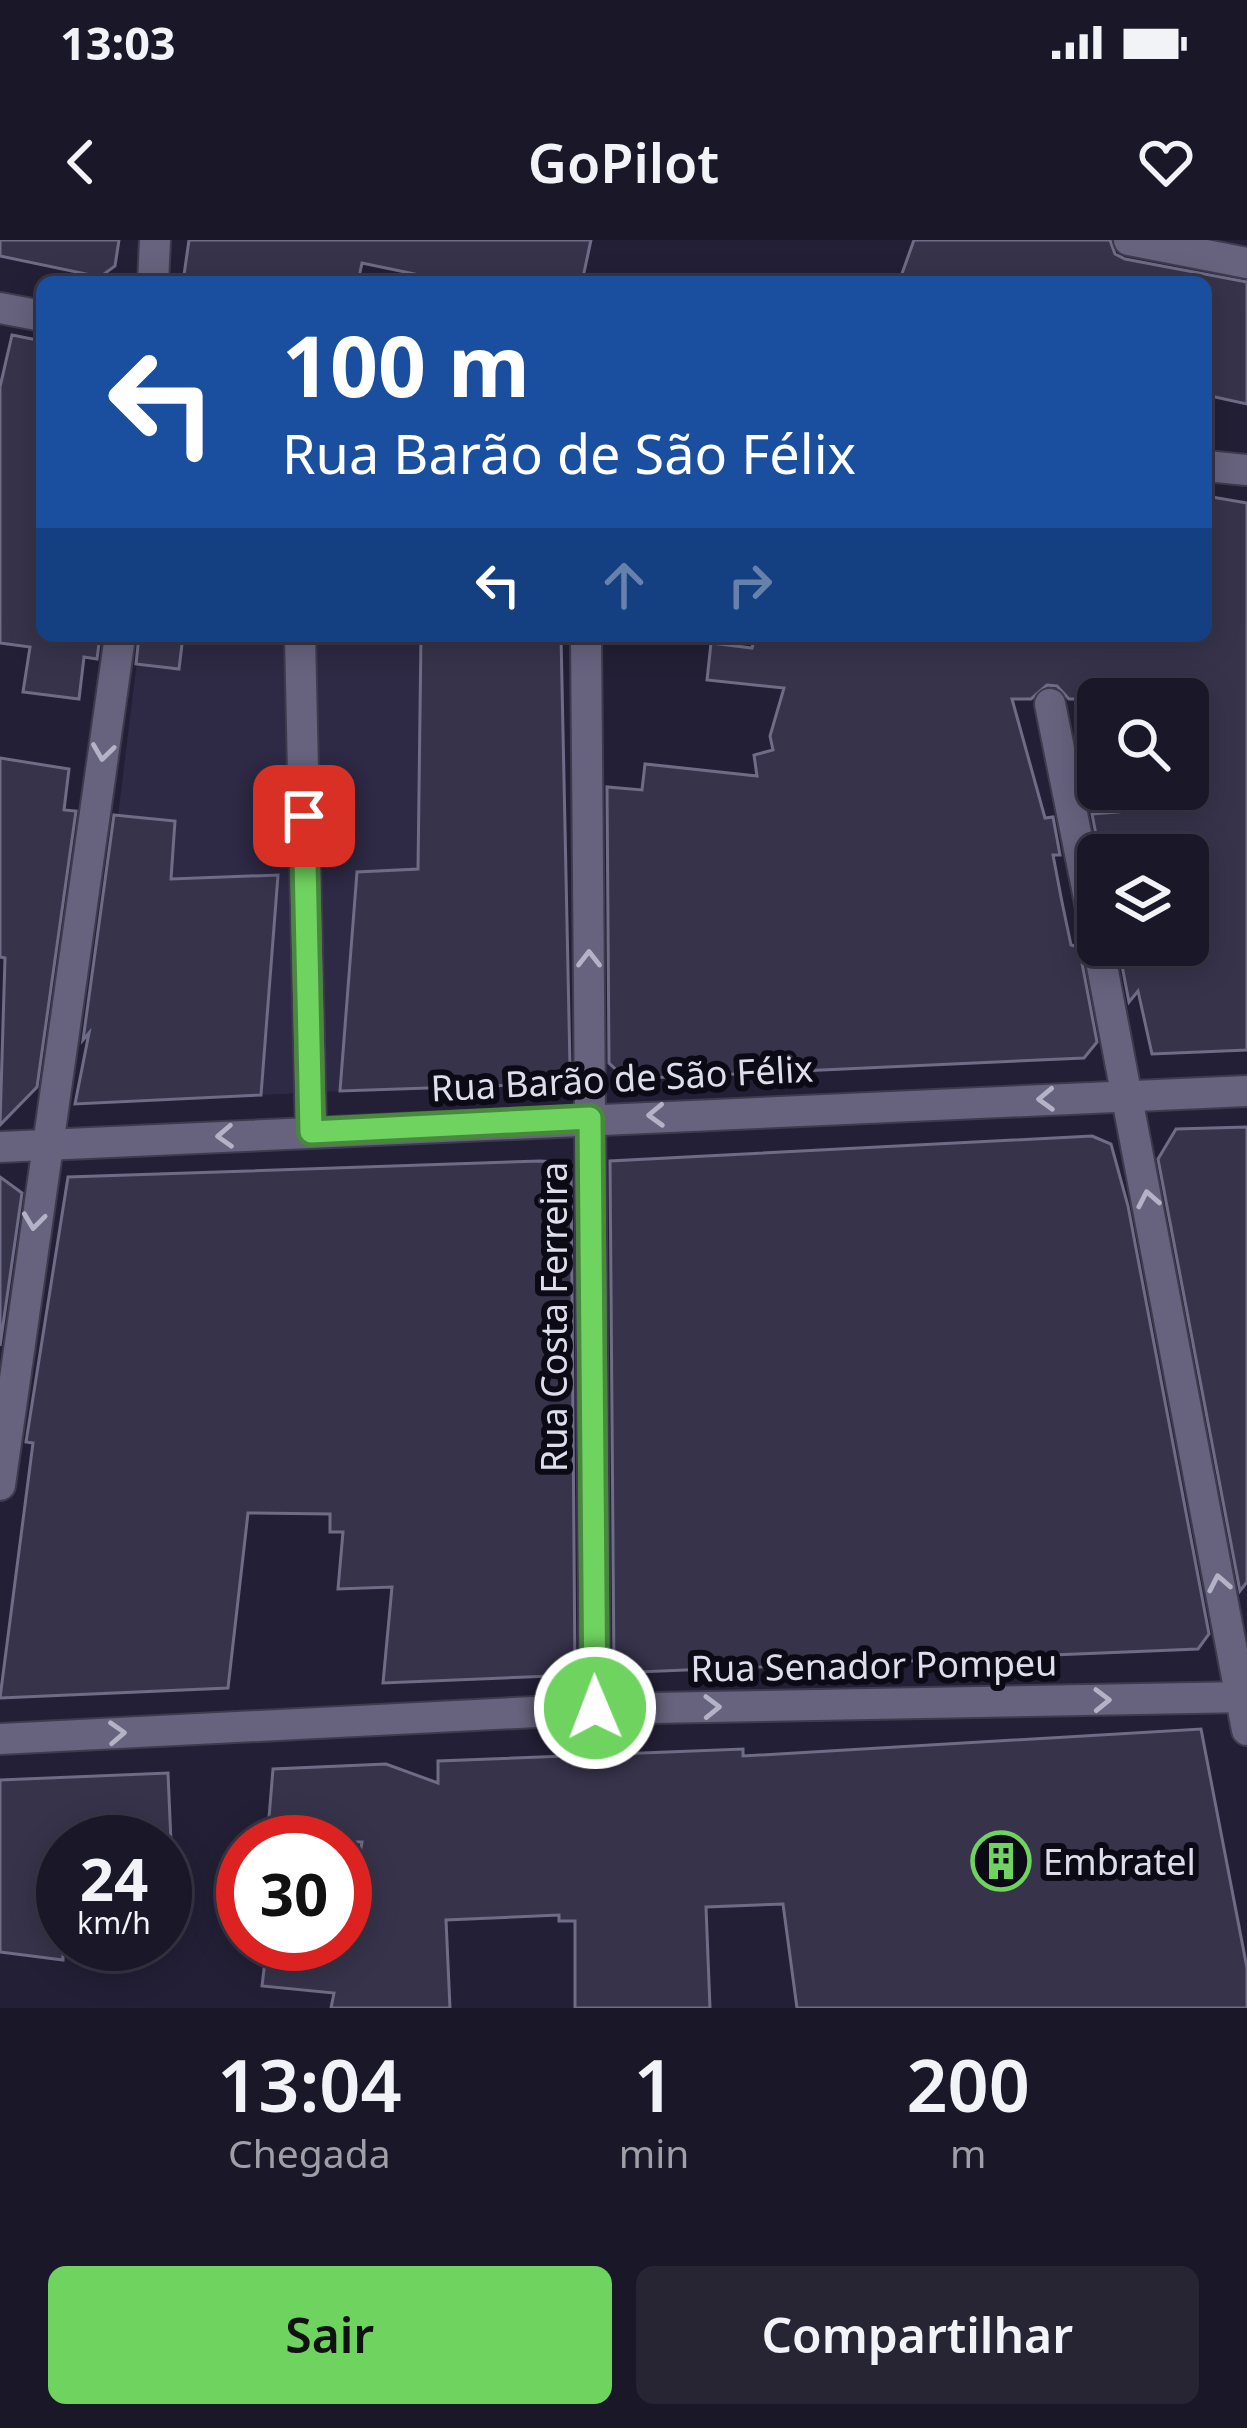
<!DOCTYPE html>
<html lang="pt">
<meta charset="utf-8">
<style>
:root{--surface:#1a1728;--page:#272434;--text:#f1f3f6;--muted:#9f9fa8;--line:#383645;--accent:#6fd35f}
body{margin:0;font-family:"Noto Sans",sans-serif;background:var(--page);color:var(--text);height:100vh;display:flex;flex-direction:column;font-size:45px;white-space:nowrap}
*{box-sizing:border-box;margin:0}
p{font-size:39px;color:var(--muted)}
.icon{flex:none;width:66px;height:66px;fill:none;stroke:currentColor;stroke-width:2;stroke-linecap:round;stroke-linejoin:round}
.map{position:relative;height:1768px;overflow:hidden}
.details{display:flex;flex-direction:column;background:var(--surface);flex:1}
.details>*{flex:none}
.banner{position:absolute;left:36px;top:36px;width:1176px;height:366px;border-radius:18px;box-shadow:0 6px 30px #0003,0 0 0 3px var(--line);background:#1a4fa0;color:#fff;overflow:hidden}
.tools{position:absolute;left:1077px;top:438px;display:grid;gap:24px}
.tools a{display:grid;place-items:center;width:132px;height:132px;border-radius:18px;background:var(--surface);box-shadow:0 6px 30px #0003,0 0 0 3px var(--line);font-size:60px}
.speed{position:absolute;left:36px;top:1575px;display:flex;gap:24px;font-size:60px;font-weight:700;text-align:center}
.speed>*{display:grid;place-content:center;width:156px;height:156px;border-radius:50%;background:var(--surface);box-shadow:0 6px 30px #0003,0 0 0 3px var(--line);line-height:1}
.speed small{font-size:30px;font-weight:400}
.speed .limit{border:18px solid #d22;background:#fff;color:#111}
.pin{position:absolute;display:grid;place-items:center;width:102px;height:102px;color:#fff;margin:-51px;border-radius:24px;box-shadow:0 6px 18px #0006}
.me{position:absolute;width:132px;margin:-66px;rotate:359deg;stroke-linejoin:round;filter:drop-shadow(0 0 9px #0008)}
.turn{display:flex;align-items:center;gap:42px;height:252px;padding:0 48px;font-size:54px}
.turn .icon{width:156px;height:156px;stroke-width:2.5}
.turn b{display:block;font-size:84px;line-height:102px}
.lanes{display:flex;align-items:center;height:114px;padding:0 48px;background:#0003;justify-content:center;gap:60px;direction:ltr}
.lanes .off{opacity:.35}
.eta{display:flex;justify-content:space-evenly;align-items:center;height:204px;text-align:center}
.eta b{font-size:72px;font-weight:600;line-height:84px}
.button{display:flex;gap:24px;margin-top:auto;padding:24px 48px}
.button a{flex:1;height:138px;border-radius:18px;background:var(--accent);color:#111;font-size:48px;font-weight:600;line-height:138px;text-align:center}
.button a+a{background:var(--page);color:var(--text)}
.status{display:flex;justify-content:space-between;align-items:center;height:84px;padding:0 60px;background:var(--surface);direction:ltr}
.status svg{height:33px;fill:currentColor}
header{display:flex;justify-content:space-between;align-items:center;height:156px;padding:0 48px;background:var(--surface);font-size:54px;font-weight:600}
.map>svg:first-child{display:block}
</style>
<div class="status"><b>13:03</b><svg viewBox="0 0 49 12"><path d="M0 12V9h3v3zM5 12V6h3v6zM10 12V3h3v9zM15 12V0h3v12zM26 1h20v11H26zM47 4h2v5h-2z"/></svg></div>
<header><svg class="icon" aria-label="back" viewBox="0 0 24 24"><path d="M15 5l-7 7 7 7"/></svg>GoPilot<svg class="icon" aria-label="heart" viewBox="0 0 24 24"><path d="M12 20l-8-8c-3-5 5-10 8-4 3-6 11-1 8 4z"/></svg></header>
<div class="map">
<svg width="1247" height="1768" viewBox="0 0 1247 1768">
<rect width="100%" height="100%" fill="#231f36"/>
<!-- built -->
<polygon fill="#2e2944" points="140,396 421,396 418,629 357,632 340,851 261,855 171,639 118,576"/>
<!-- building -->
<g fill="#37334b" stroke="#6f6c87" stroke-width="3">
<polygon points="0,0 119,0 115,26 100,37 0,16"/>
<polygon points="189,0 591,0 582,42 453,42 362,23 358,42 183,42"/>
<polygon points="914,0 1110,0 1115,14 1125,19 1247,42 1247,164 1206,155 1206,42 899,42"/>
<polygon points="12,95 42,101 42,396 100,396 97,419 84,417 79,459 23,452 30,407 0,403 0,147"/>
<polygon points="1206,256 1247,263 1247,810 1152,814 1138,751 1129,762 1118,705 1188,705 1188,615 1100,615 1092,574 1119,572 1115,549 1203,549 1197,459 1069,459 1057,446 1047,445 1031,459 1012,459 1045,578 1053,577 1060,615 1053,615 1062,662 1071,705 1079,707 1097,802 1084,818 626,839 609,823 607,547 642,550 645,524 757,536 754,515 773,510 770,496 784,448 707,440 711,403 752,408 755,396 1206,396"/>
<polygon points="139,396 183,396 179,429 136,424"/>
<polygon points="421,396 561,396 570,827 551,844 340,851 357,632 418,629"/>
<polygon points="0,518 69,529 64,570 76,571 37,847 0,885 5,718 0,717"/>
<polygon points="114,575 175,581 171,639 278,635 261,855 75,864 89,793 83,800"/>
<polygon points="1247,887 1247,1342 1240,1351 1158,919 1176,889"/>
<polygon points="1092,896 1111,904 1128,966 1209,1394 1198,1409 614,1433 610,921"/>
<polygon points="540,921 571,923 575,1435 383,1443 392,1347 338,1349 343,1292 330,1292 330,1274 248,1273 228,1448 0,1458 33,1203 26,1202 68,937"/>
<polygon points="0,937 22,953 0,1106"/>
<polygon points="1201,1489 1247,1728 1247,1768 797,1768 783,1664 706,1667 710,1768 575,1768 575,1681 559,1681 559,1675 446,1680 450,1768 331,1768 334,1753 262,1746 267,1704 345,1704 362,1602 267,1602 273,1529 386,1524 438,1543 438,1521 743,1509 743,1516"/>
<polygon points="168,1533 171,1602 63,1602 63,1720 0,1712 0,1540"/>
</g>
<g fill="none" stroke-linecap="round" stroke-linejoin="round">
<defs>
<g id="minor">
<polyline points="1129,0 1247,23"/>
<polyline points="153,42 155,0"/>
<polyline points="0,68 42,76"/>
<polyline points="1206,226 1247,230"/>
<polyline points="300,396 311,892"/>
<polyline points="586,396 595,1469"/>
<polyline points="1050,464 1098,703"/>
<polyline points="1098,705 1247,1490"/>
<polyline points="0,907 1247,851"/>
<polyline points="0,1245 120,396"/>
<polyline points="0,1499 595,1469 1247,1457"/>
</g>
</defs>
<!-- minor casing -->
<use href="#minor" stroke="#3f3b4e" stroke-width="34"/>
<!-- minor -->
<use href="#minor" stroke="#67637e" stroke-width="30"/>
</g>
<!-- one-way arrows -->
<defs><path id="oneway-chevron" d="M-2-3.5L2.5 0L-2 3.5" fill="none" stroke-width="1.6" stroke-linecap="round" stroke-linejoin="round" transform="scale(3)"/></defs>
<g stroke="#b4b2c6">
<use href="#oneway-chevron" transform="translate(103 512) rotate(98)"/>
<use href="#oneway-chevron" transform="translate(589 719) rotate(-90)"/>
<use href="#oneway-chevron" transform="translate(1046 859) rotate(178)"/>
<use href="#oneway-chevron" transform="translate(656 875) rotate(178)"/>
<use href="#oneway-chevron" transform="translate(225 896) rotate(177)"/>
<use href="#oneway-chevron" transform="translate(1148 959) rotate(-101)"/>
<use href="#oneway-chevron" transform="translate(34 981) rotate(97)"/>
<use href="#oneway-chevron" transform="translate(1219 1343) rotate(-101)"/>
<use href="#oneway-chevron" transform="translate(1102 1460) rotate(-1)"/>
<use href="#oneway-chevron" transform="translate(712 1467) rotate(-1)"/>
<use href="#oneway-chevron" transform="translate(117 1493) rotate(-3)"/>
</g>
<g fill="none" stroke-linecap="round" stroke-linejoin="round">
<defs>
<polyline id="route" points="304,576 311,892 590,878 595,1468"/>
</defs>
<!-- route casing -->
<use href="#route" stroke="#48893e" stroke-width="30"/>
<!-- route -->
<use href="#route" stroke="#6fd35f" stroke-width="21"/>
</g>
<!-- icons -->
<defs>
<symbol id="building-ring" viewBox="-11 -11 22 22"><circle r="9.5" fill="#0c0b15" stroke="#6fd35f" stroke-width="1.5"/><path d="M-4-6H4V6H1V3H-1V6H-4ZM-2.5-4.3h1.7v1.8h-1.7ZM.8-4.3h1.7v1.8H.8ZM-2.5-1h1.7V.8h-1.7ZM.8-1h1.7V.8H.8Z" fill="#6fd35f"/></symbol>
</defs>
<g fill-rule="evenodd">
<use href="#building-ring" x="968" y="1588" width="66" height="66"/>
</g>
<g text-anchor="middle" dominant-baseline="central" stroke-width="12" stroke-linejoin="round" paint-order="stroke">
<!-- street labels -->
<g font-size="36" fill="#deddec" stroke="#0c0b15">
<text transform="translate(622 838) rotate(-3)">Rua Barão de São Félix</text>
<text transform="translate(553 1077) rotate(-90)">Rua Costa Ferreira</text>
<text transform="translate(874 1425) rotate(-1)">Rua Senador Pompeu</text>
</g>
<!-- poi labels -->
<g font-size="36" fill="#deddec" stroke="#0c0b15" text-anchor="start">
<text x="1043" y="1621">Embratel</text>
</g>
</g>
</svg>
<div class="tools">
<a><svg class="icon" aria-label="search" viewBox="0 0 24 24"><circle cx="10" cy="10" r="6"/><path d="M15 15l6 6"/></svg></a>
<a><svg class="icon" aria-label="layers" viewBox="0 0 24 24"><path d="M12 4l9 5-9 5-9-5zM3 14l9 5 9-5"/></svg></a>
</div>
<div class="speed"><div>24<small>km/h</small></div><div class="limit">30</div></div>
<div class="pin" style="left:304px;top:576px;background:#d93025"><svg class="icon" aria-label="arrive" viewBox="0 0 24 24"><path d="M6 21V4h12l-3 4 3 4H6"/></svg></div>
<svg class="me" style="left:595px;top:1468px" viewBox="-20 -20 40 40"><circle r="17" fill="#6fd35f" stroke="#fff" stroke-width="3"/><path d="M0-11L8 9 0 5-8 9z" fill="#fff"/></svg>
<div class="banner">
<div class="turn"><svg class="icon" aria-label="left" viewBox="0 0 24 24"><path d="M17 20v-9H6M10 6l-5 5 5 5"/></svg><div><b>100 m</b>Rua Barão de São Félix</div></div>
<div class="lanes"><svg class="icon" aria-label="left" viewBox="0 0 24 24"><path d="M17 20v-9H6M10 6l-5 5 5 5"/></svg><svg class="icon off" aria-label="ahead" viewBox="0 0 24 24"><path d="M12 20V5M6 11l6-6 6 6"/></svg><svg class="icon off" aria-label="right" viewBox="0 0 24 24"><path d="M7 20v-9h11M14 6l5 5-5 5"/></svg></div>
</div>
</div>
<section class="details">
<div class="eta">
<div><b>13:04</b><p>Chegada</p></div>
<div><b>1</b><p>min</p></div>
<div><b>200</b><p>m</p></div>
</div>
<div class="button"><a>Sair</a><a>Compartilhar</a></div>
</section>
